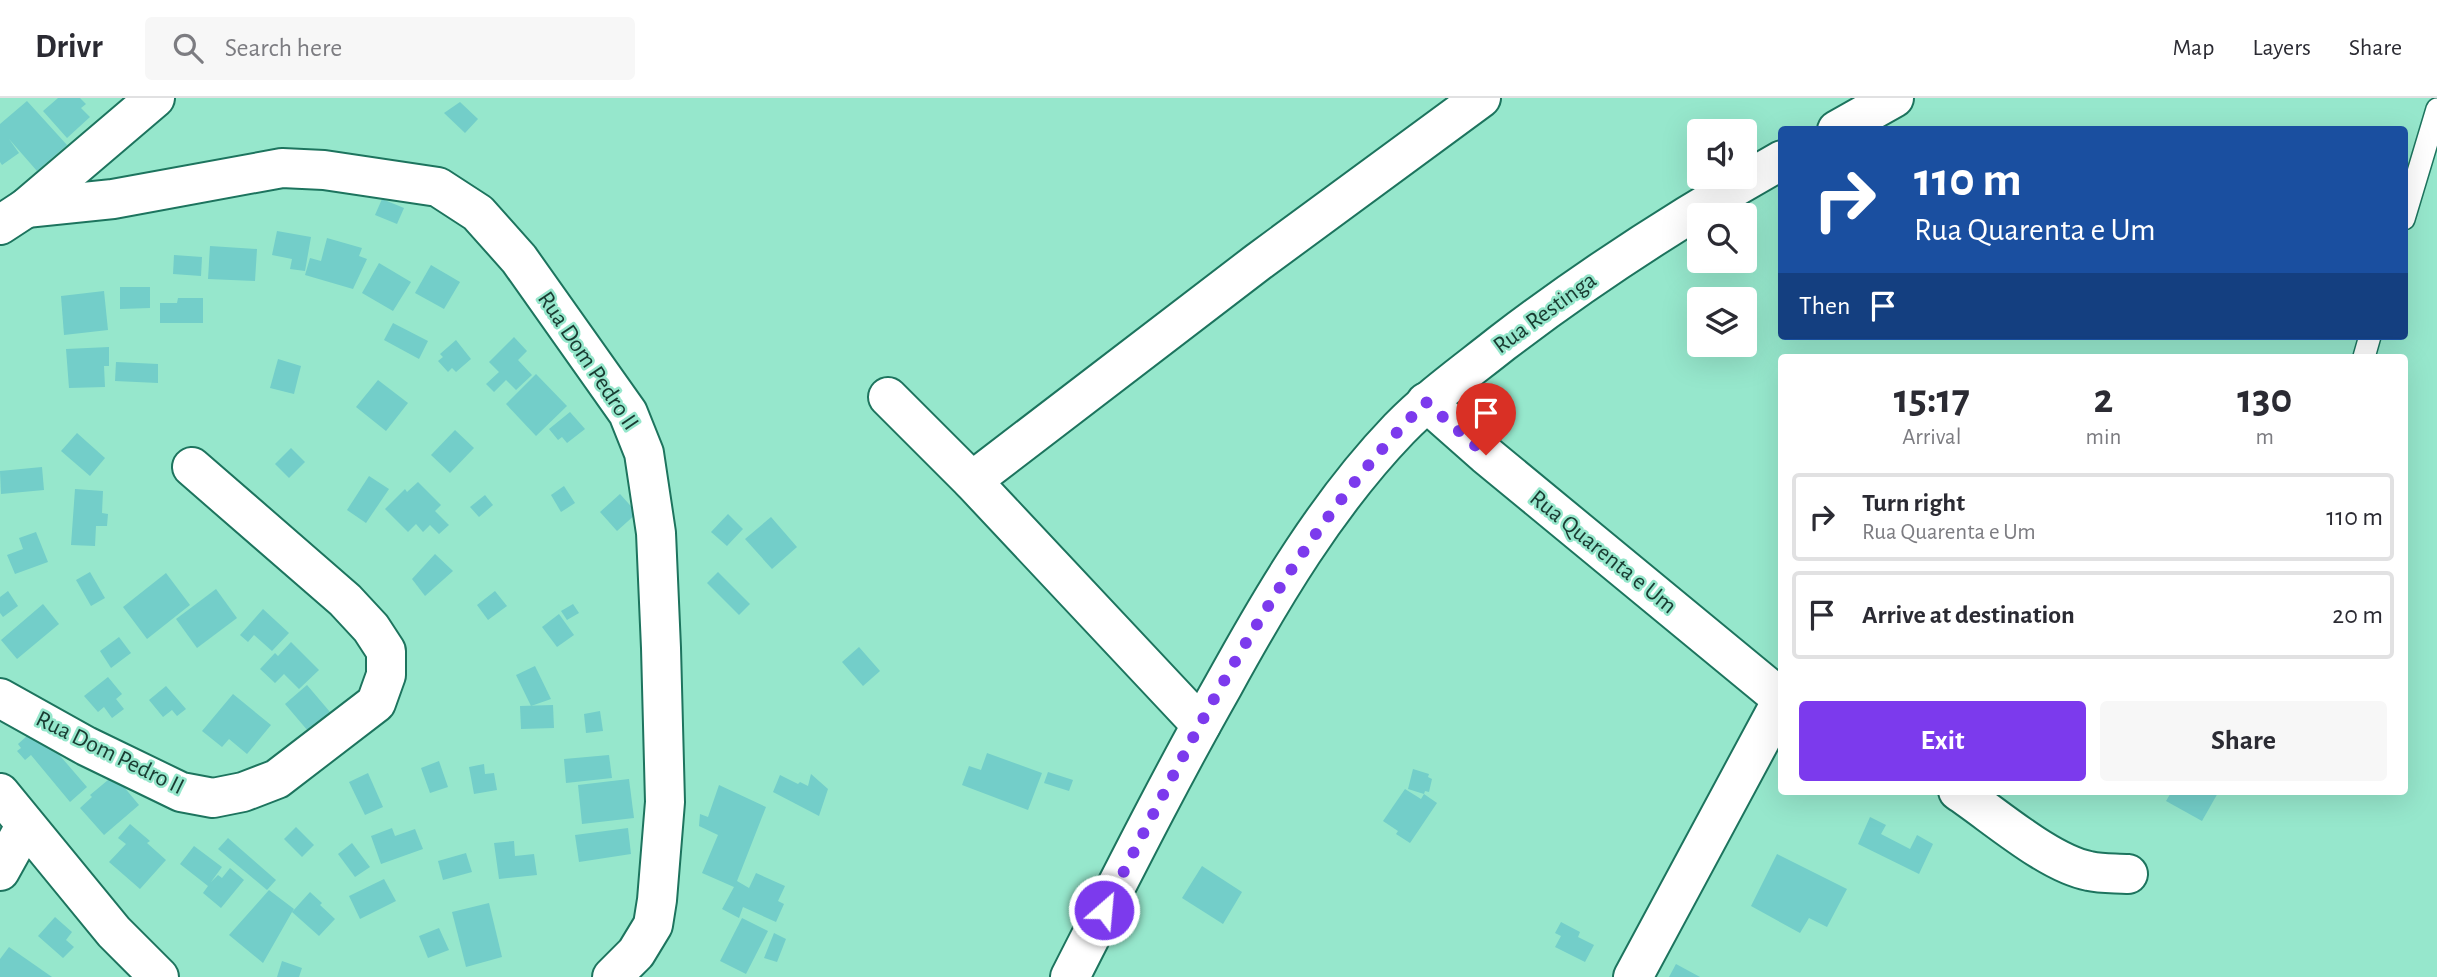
<!DOCTYPE html>
<style>
:root{--surface:#fff;--page:#f7f7f7;--text:#2b2b33;--muted:#7c7c81;--line:#e1e1e2;--accent:#7c3aed}
body{margin:0;font-family:"Alegreya Sans",sans-serif;background:var(--page);color:var(--text);height:100vh;display:flex;flex-direction:column;font-size:26px;white-space:nowrap}
*{box-sizing:border-box;margin:0}
p{font-size:23px;color:var(--muted)}
.icon{flex:none;width:38px;height:38px;fill:none;stroke:currentColor;stroke-width:2;stroke-linecap:round;stroke-linejoin:round}
.map{position:relative;flex:1;overflow:hidden}
.drawer{position:absolute;left:1778px;top:256px;width:630px;height:441px;display:flex;flex-direction:column;background:var(--surface);border-radius:7px;box-shadow:0 7px 28px #0002}
.drawer>*{flex:none}
.banner{position:absolute;left:1778px;top:28px;width:630px;height:214px;border-radius:7px;box-shadow:0 7px 28px #0002;background:#1a4fa0;color:#fff;overflow:hidden}
.fabs{position:absolute;left:1687px;top:21px;display:grid;gap:14px}
.fabs a{display:grid;place-items:center;width:70px;height:70px;border-radius:7px;background:var(--surface);box-shadow:0 7px 28px #0002;font-size:35px}
.pin{position:absolute;display:grid;place-items:center;width:60px;height:60px;color:#fff;margin:-72px -30px;border-radius:50% 50% 50% 0;rotate:-45deg;box-shadow:0 0 7px #0007}
.pin .icon{rotate:45deg}
.me{position:absolute;width:77px;margin:-38px;rotate:27deg;stroke-linejoin:round;filter:drop-shadow(0 0 5px #0008)}
.turn{display:flex;align-items:center;gap:24px;height:147px;padding:0 21px;font-size:32px}
.turn .icon{width:91px;height:91px;stroke-width:2.5}
.turn b{display:block;font-size:49px;line-height:60px}
.then{display:flex;align-items:center;height:66px;padding:0 21px;background:#0003;gap:14px;font-size:26px}
.eta{display:flex;justify-content:space-evenly;align-items:center;height:119px;text-align:center}
.eta b{font-size:42px;font-weight:700;line-height:49px}
.cta{display:flex;gap:14px;margin-top:auto;padding:14px 21px}
.cta a{flex:1;height:80px;border-radius:7px;background:var(--accent);color:#fff;font-size:28px;font-weight:700;line-height:80px;text-align:center}
.cta a+a{background:var(--page);color:var(--text)}
ul{padding:0;list-style:none}
li{display:flex;align-items:center;gap:21px;height:88px;margin:0 14px 10px;padding:0 7px;border:4px solid var(--line);border-radius:7px}
li div{flex:1}
li b{display:block;font-size:26px}
li em{font-style:normal}
header{display:flex;align-items:center;gap:42px;box-sizing:border-box;height:98px;padding:0 35px;background:var(--surface);border-bottom:2px solid var(--line)}
header strong{font-size:33px}
nav{display:flex;gap:38px;margin-inline-start:auto;font-size:24px}
.search{width:490px;height:63px;background:var(--page);display:flex;align-items:center;gap:18px;box-sizing:border-box;padding:0 24px;border-radius:7px;color:var(--muted);font-size:26px}
.map>svg:first-child{display:block}
</style>
<header>
<strong>Drivr</strong>
<div class="search"><svg class="icon" aria-label="search" viewBox="0 0 24 24"><circle cx="10" cy="10" r="6"/><path d="M15 15l6 6"/></svg>Search here</div>
<nav><a>Map</a><a>Layers</a><a>Share</a></nav>
</header>
<div class="map">
<svg width="2437" height="879" viewBox="0 0 2437 879">
<rect width="100%" height="100%" fill="#96e7cc"/>
<!-- building -->
<g fill="#73cec9">
<polygon points="58,0 80,0 86,6 81,10 90,19 67,40 43,13"/>
<polygon points="27,3 67,47 37,73 9,41 19,55 2,67 0,64 0,26"/>
<polygon points="460,4 478,21 465,35 444,15"/>
<polygon points="382,101 404,110 397,126 375,117"/>
<polygon points="277,133 311,139 305,173 290,171 292,161 272,157"/>
<polygon points="327,140 362,150 359,158 367,161 353,191 305,177 310,160 321,163"/>
<polygon points="210,148 257,151 255,183 208,181"/>
<polygon points="174,157 202,159 201,178 173,176"/>
<polygon points="379,165 411,184 393,213 362,195"/>
<polygon points="431,167 460,184 444,211 415,195"/>
<polygon points="120,189 150,189 150,210 120,211"/>
<polygon points="104,193 108,232 64,237 61,198"/>
<polygon points="178,200 203,200 203,225 160,225 160,205 177,205"/>
<polygon points="393,225 428,243 419,261 384,242"/>
<polygon points="514,239 527,253 518,262 532,277 516,292 506,282 494,294 486,286 499,274 489,264"/>
<polygon points="456,242 471,261 456,274 452,270 448,274 438,263 443,259 440,256"/>
<polygon points="109,249 109,268 104,268 105,289 69,290 66,251"/>
<polygon points="278,261 301,268 294,296 270,290"/>
<polygon points="116,264 158,266 158,285 115,283"/>
<polygon points="536,276 567,308 536,338 506,306"/>
<polygon points="378,282 408,305 386,333 356,309"/>
<polygon points="570,314 585,331 567,345 562,339 558,342 549,331"/>
<polygon points="455,332 474,350 450,375 431,357"/>
<polygon points="77,335 105,360 90,378 61,353"/>
<polygon points="291,350 305,364 289,380 275,366"/>
<polygon points="42,369 44,392 1,396 0,373"/>
<polygon points="369,378 389,391 366,425 347,412"/>
<polygon points="418,384 441,407 435,413 449,427 439,436 430,427 423,434 416,426 408,434 385,411 405,391 407,394"/>
<polygon points="564,388 575,405 561,414 551,397"/>
<polygon points="75,391 103,393 102,415 108,416 107,428 96,428 95,448 71,447"/>
<polygon points="620,396 637,415 617,433 600,414"/>
<polygon points="485,397 493,407 479,419 470,409"/>
<polygon points="728,416 743,431 727,448 711,434"/>
<polygon points="771,419 797,449 772,471 745,441"/>
<polygon points="36,434 48,464 15,476 7,457 23,451 19,440"/>
<polygon points="435,456 453,473 425,498 412,481"/>
<polygon points="90,474 105,500 91,508 76,482"/>
<polygon points="718,474 750,506 739,517 707,485"/>
<polygon points="166,475 190,507 147,541 123,509"/>
<polygon points="216,491 237,520 197,550 176,521"/>
<polygon points="8,493 18,508 3,519 0,515 0,499"/>
<polygon points="495,493 507,508 488,522 477,507"/>
<polygon points="43,506 59,526 17,561 1,542"/>
<polygon points="573,506 579,515 567,522 561,513"/>
<polygon points="263,511 289,535 272,553 254,537 248,544 240,537"/>
<polygon points="559,516 574,537 557,549 542,529"/>
<polygon points="119,539 131,555 111,570 100,553"/>
<polygon points="291,544 319,572 299,591 284,576 275,585 260,571 275,555 278,558"/>
<polygon points="859,549 880,573 863,588 842,564"/>
<polygon points="535,568 551,601 531,608 516,577"/>
<polygon points="108,579 122,596 116,601 124,611 112,620 104,609 98,614 84,598"/>
<polygon points="307,587 330,614 308,633 285,606"/>
<polygon points="166,588 186,611 177,618 172,612 163,619 149,602"/>
<polygon points="233,596 271,627 247,656 229,641 222,649 202,633"/>
<polygon points="553,607 554,630 521,631 520,608"/>
<polygon points="600,613 603,633 586,635 584,616"/>
<polygon points="36,630 87,689 70,704 31,657 25,662 17,653 21,650 18,646"/>
<polygon points="987,655 1042,675 1028,712 962,687 969,668 981,672"/>
<polygon points="609,657 612,680 566,685 564,661"/>
<polygon points="439,663 448,689 430,695 421,670"/>
<polygon points="484,666 485,676 494,675 497,692 474,696 469,669"/>
<polygon points="1413,671 1429,676 1428,679 1432,681 1429,694 1425,693 1424,696 1408,691"/>
<polygon points="1048,674 1073,682 1069,693 1044,685"/>
<polygon points="368,675 383,709 365,717 349,684"/>
<polygon points="811,676 828,691 819,718 773,694 780,677 798,686 800,684 808,688"/>
<polygon points="114,677 139,707 104,737 80,710 92,699 90,697"/>
<polygon points="629,681 634,720 582,726 578,687"/>
<polygon points="719,687 766,709 737,783 749,790 756,775 785,788 778,803 784,806 776,824 743,809 739,820 722,811 734,789 702,775 718,737 699,728 700,716 708,719"/>
<polygon points="1405,691 1421,701 1424,696 1437,705 1410,745 1396,736 1398,733 1383,723"/>
<polygon points="2172,693 2219,693 2202,723 2166,703"/>
<polygon points="1870,719 1886,727 1881,736 1910,751 1917,737 1933,746 1919,776 1858,746"/>
<polygon points="130,726 150,743 147,745 166,762 140,791 109,764 126,746 118,740"/>
<polygon points="296,729 314,747 302,759 284,741"/>
<polygon points="392,730 395,738 415,731 423,751 381,766 371,738"/>
<polygon points="628,730 631,756 579,764 575,737"/>
<polygon points="228,740 276,782 267,792 218,751"/>
<polygon points="514,743 515,758 534,756 537,777 499,781 494,745"/>
<polygon points="352,745 370,769 355,779 338,756"/>
<polygon points="194,748 222,769 211,784 218,777 222,780 230,770 244,782 221,810 203,795 208,788 180,766"/>
<polygon points="466,755 472,774 443,782 438,763"/>
<polygon points="1777,756 1847,791 1827,829 1809,820 1800,835 1751,808"/>
<polygon points="1202,768 1242,794 1223,826 1182,800"/>
<polygon points="384,781 396,803 360,821 349,798"/>
<polygon points="269,792 294,811 292,814 310,794 322,805 320,807 335,821 319,838 292,814 263,865 229,837"/>
<polygon points="489,805 502,859 466,869 452,814"/>
<polygon points="55,819 72,834 66,842 74,849 63,860 38,838"/>
<polygon points="742,820 768,833 746,876 720,863"/>
<polygon points="1561,824 1580,834 1578,839 1594,847 1585,864 1555,849 1561,838 1555,835"/>
<polygon points="439,830 449,852 428,860 419,838"/>
<polygon points="774,835 786,841 777,864 764,860"/>
<polygon points="9,849 52,879 0,879 0,861"/>
<polygon points="282,863 302,870 299,879 277,879"/>
<polygon points="1676,866 1700,879 1669,879"/>
</g>
<g fill="none" stroke-linecap="round" stroke-linejoin="round">
<defs>
<g id="lane">
<polyline points="2404,121 2437,11"/>
<polyline points="2364,259 2370,238"/>
</g>
<g id="street">
<polyline points="1837,32 1894,0"/>
<polyline points="26,110 113,101 282,70 324,72 438,89 478,115 519,161 628,315 644,355 656,435 661,550 665,704 657,802 653,827 636,855 612,879"/>
<polyline points="0,127 26,110 155,0"/>
<polyline points="888,299 972,383 1201,627"/>
<polyline points="1426,304 1486,357 1782,601"/>
<polyline points="972,383 1258,164 1481,0"/>
<polyline points="0,600 86,648 181,694 213,700 243,694 277,681 376,605 386,577 386,553 371,530 345,502 192,369"/>
<path d="M1958 693C1994 717 2048 765 2089 773 2102 776 2115 775 2128 776"/>
<polyline points="0,695 114,834 159,879"/>
<polyline points="0,773 25,728"/>
<path d="M1070 879C1120 781 1169 683 1223 588 1273 497 1327 406 1399 331 1430 299 1467 273 1502 245 1591 177 1684 117 1782 62"/>
<polyline points="1633,879 1782,602"/>
</g>
</defs>
<!-- lane casing -->
<use href="#lane" stroke="#1d745e" stroke-width="24"/>
<!-- street casing -->
<use href="#street" stroke="#1d745e" stroke-width="42"/>
<!-- lane -->
<use href="#lane" stroke="#fff" stroke-width="21"/>
<!-- street -->
<use href="#street" stroke="#fff" stroke-width="38"/>
</g>
<g fill="none" stroke-linecap="round" stroke-linejoin="round">
<!-- route -->
<path stroke="#7c3aed" stroke-width="12" stroke-dasharray="0 21.6" d="M1104 812C1196 634 1283 447 1426 304L1486 357"/>
</g>
<g text-anchor="middle" dominant-baseline="central" stroke-width="5" stroke-linejoin="round" paint-order="stroke">
<!-- street labels -->
<g font-size="24" fill="#193b31" stroke="#96e7cc">
<text transform="translate(1545 215) rotate(-36)">Rua Restinga</text>
<text transform="translate(588 263) rotate(56)">Rua Dom Pedro II</text>
<text transform="translate(1603 454) rotate(39)">Rua Quarenta e Um</text>
<text transform="translate(110 655) rotate(26)">Rua Dom Pedro II</text>
</g>
</g>
</svg>
<div class="fabs">
<a><svg class="icon" aria-label="sound" viewBox="0 0 24 24"><path d="M4 9h4l5-4v14l-5-4H4zM17 9q2 3 0 6"/></svg></a>
<a><svg class="icon" aria-label="search" viewBox="0 0 24 24"><circle cx="10" cy="10" r="6"/><path d="M15 15l6 6"/></svg></a>
<a><svg class="icon" aria-label="layers" viewBox="0 0 24 24"><path d="M12 4l9 5-9 5-9-5zM3 14l9 5 9-5"/></svg></a>
</div>
<div class="pin" style="left:1486px;top:357px;background:#d93025"><svg class="icon" aria-label="arrive" viewBox="0 0 24 24"><path d="M6 21V4h12l-3 4 3 4H6"/></svg></div>
<svg class="me" style="left:1104px;top:812px" viewBox="-20 -20 40 40"><circle r="17" fill="#7c3aed" stroke="#fff" stroke-width="3"/><path d="M0-11L8 9 0 5-8 9z" fill="#fff"/></svg>
<div class="banner">
<div class="turn"><svg class="icon" aria-label="right" viewBox="0 0 24 24"><path d="M7 20v-9h11M14 6l5 5-5 5"/></svg><div><b>110 m</b>Rua Quarenta e Um</div></div>
<div class="then">Then<svg class="icon" aria-label="arrive" viewBox="0 0 24 24"><path d="M6 21V4h12l-3 4 3 4H6"/></svg></div>
</div>
<section class="drawer">
<div class="eta">
<div><b>15:17</b><p>Arrival</p></div>
<div><b>2</b><p>min</p></div>
<div><b>130</b><p>m</p></div>
</div>
<ul>
<li><svg class="icon" aria-label="right" viewBox="0 0 24 24"><path d="M7 20v-9h11M14 6l5 5-5 5"/></svg><div><b>Turn right</b><p>Rua Quarenta e Um</p></div><em>110 m</em></li>
<li><svg class="icon" aria-label="arrive" viewBox="0 0 24 24"><path d="M6 21V4h12l-3 4 3 4H6"/></svg><div><b>Arrive at destination</b></div><em>20 m</em></li>
</ul>
<div class="cta"><a>Exit</a><a>Share</a></div>
</section>
</div>
